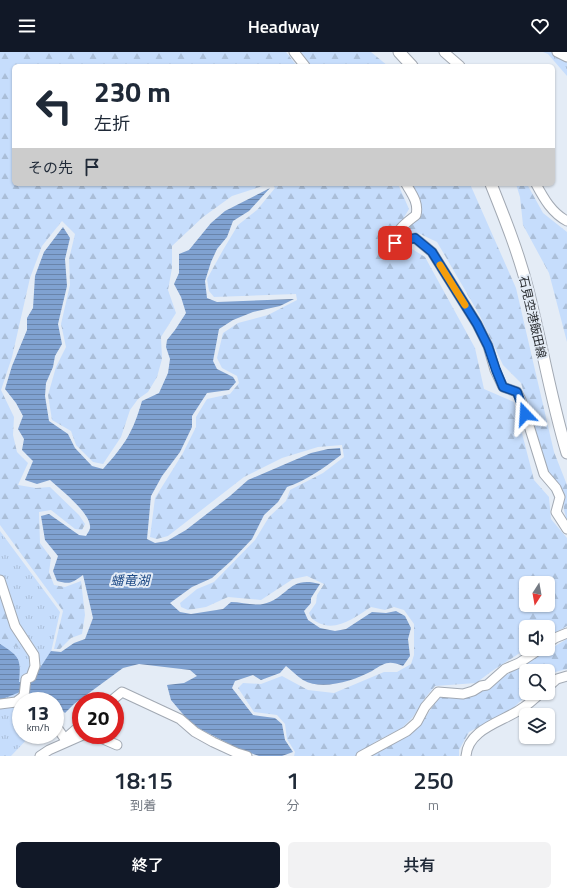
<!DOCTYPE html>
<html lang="ja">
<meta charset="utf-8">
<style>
:root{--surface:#fff;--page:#f2f2f3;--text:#1f2937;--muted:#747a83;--accent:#111827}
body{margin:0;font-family:"Titillium Web","Noto Sans JP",sans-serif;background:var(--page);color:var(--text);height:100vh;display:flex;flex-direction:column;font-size:15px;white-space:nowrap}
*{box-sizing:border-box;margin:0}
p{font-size:13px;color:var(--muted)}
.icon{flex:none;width:22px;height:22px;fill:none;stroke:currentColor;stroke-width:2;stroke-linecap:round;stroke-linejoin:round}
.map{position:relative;height:704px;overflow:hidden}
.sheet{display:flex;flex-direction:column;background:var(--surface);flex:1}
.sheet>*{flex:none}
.banner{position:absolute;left:12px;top:12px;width:543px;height:122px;border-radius:6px;box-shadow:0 1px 3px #0004;background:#fff;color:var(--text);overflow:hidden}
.needle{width:26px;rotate:191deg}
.tools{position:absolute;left:519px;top:524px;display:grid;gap:8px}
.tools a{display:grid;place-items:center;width:36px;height:36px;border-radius:6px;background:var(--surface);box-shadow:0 1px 3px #0004;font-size:20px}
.speed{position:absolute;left:12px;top:640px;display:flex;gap:8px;font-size:20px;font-weight:700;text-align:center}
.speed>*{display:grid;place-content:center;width:52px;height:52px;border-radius:50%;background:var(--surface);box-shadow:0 1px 3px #0004;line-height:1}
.speed small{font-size:10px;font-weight:400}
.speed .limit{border:6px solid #d22;background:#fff;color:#111}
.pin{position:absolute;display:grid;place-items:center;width:34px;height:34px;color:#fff;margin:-17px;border-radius:8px;box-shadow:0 2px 6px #0006}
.me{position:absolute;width:44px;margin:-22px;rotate:340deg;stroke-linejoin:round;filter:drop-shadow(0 0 3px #0008)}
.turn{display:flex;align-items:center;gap:14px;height:84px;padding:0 16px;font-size:18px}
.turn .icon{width:52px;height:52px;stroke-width:2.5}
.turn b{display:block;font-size:28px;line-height:34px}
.then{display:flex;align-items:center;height:38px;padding:0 16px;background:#0003;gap:8px;font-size:15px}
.eta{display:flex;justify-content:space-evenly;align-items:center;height:68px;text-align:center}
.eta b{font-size:24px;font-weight:600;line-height:28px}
.primary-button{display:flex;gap:8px;margin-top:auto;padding:8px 16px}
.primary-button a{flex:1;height:46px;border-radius:6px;background:var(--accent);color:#fff;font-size:16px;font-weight:600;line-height:46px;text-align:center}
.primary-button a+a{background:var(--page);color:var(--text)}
header{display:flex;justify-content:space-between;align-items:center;height:52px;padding:0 16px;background:var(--accent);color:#fff;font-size:18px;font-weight:600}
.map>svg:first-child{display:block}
</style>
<header><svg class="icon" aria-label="menu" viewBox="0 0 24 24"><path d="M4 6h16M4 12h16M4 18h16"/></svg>Headway<svg class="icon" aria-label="heart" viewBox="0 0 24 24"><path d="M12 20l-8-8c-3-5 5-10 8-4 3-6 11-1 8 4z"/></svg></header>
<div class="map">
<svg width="567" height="704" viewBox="0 0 567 704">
<defs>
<pattern id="grass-tufts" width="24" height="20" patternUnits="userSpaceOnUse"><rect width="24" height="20" fill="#c6ddfc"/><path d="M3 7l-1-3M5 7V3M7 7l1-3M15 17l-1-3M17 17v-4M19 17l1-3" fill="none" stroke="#aabed8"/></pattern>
<pattern id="forest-firs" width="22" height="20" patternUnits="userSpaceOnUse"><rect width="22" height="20" fill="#c6ddfc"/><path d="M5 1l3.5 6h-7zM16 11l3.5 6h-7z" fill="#aabed8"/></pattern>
<pattern id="water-rules" width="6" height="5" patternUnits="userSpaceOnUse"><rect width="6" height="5" fill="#80a2d1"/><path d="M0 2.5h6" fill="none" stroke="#6984aa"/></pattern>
</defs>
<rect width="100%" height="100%" fill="#e4ecf6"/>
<!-- grass -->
<g fill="url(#grass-tufts)">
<polygon points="543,0 567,0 567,24 548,2"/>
<polygon points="0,479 60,560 40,649 21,649 21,683 31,683 11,704 0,704"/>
</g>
<!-- forest -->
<g fill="url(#forest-firs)" fill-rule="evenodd">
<polygon points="0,0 286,0 297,14 14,14 14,132 269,132 232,144 203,165 172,194 172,216 168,238 176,261 161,285 162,307 157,325 148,340 138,347 130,358 121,385 103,412 93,410 76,393 71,379 52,368 48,343 56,315 66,295 61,272 70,233 69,207 75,182 62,169 42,194 30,226 12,305 1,338 14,365 13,383 17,400 28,411 18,433 36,436 50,435 79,463 85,472 82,478 75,477 51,458 39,460 40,491 51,506 49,520 54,533 65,535 81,529 85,563 82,582 71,586 60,597 54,597 63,559 0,473"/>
<polygon points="301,0 371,0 388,14 311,14"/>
<path d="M272 132H398L409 157 387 194 392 197 409 195 425 205 475 296 484 337 514 350 534 428 549 445 551 467 567 486V574L548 585V575H526V597L492 619 476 631 435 634 425 646 413 665 402 676 375 690 356 704H294L295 700 287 687 285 672 277 663 254 660 238 636 243 631 261 632 282 624 308 638 334 641 384 620H397L411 612 414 603V572L404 558 394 555 385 558 371 555C355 565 336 581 317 570 312 567 311 566 309 561L316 551 317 543 324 532 307 524 293 527 261 548 228 545 206 555 188 558 181 555 180 551 197 537 214 530 255 488 269 465 286 449 290 438 323 421 344 405 342 393 318 395 282 406 244 425 168 484 157 487 150 485 155 446 183 401 196 375V365L207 347 230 342 239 331 237 324 222 316 217 306 223 281 238 271 268 263 297 248 296 242 214 245 209 239 207 227 223 198 238 173 257 158 275 136ZM526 531H548V553H526Z"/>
<polygon points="413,132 470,132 516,236 554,400 567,433 567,469 564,458 562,436 548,421 521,331 503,313 479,262 437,190 418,181 399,186 405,177 420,166 421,151"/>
<polygon points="516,132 527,132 543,161 567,180 567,290 549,221 523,173 520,145"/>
<path d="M0 539 8 570 21 591 20 596C12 593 3 592 0 583Z"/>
<polygon points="567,587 567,617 551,621 548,624 548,619 526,619 526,641 529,641 510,659 469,680 459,698 459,704 371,704 421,672 439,645 465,646 486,635"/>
</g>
<!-- water -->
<path fill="url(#water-rules)" d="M270 136 249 159 233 169 227 185 217 197 211 210 205 229 207 246 217 250 294 247 280 254 253 260 233 268 219 277 213 309 217 317 233 325 236 330 229 338 207 341 192 364V375L180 400 162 424 151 444 147 487 155 491 167 489 186 478 230 444 248 428 311 401 328 397 340 396 341 403C324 416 307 428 287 435L278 450 264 463 252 487 231 509 212 526 192 535 170 551 180 560 191 562 223 557 231 550C241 550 254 554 263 552 289 546 288 523 320 532L311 546V551L304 559 308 568 320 576 335 579 346 577 372 560 386 561 396 559 405 564 411 576 408 587 410 604 403 614C388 608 385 611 372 619 353 629 322 639 303 628 297 624 291 618 286 614L280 621 261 628 253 623 235 629 232 636 253 663 275 666 282 672 285 688 293 700 282 704H259L237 696 200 677 187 667 171 648 167 633 184 631 197 624 190 618 139 612 123 616 74 652 65 661 59 655 57 657 63 665 56 670 55 669V649H37L41 646 39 643 30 648 29 642 20 640 0 648V592C20 605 21 606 19 630H31L51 599 61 600 74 591 85 587 93 566 83 523C73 530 71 533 57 529L53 519 58 504 45 488 41 464 49 462 79 483 86 484C87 482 90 478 90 476 92 462 60 437 50 428L37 432 25 428 33 409 22 398 24 387 18 377 23 364 16 351 5 337 12 314 27 278V266L33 256 35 224 44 200 63 175 70 186 65 207 67 234 58 272 62 292 55 304 53 315 46 331 45 344 49 369 68 382 75 396 92 414 103 417C125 393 133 380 142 349L159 341 168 321 170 307 166 295 167 288 175 278 186 261 181 245 174 232 179 221V202L189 198 211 171 225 159Z"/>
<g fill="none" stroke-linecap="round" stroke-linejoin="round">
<defs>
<g id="minor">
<polyline points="294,0 305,14"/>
<polyline points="444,0 460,14"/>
<polyline points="557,0 567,5"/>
<path d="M406 132C412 142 419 151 416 163 406 171 396 177 395 191L415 186 432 200 477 272 488 294 495 318 503 335 517 340 521 348 544 422 556 436 560 445 556 460 567 477"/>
<path d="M536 132C544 147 552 161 567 169"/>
<polyline points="0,528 15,574 34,603 35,614 31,625 26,627 24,644 26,649"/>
<polyline points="548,591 555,586 567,581"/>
<polyline points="548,635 557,627 567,624"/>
<polyline points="111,649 122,640 180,667 195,680 213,690 237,701 247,704"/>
<polyline points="0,652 16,650 24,644"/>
<polyline points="55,675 58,677 65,687"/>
<polyline points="94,683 117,693"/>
<polyline points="65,690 65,687 81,673"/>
<polyline points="40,704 49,698 83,683"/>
<polyline points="361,704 407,679 417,670 425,655 438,640 463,642 473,639 481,634 487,633 505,617 519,611 540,597"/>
<path d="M466 704C468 677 502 670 521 657 528 653 535 646 541 641"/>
</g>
<g id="major">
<polyline points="399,0 412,14"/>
<path d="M491 132C505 167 519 202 528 238 542 293 551 348 567 401"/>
</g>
</defs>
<!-- minor casing -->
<use href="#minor" stroke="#a2a9b3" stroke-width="11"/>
<!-- major casing -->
<use href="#major" stroke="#a2a9b3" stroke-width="13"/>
<!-- minor -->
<use href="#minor" stroke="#fff" stroke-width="9"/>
<!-- major -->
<use href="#major" stroke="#fff" stroke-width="11"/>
</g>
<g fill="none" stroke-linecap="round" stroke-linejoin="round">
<defs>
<polyline id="route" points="395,191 415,186 432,200 477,272 488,294 496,318 503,335 517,340 525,362"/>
</defs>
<!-- route casing -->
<use href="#route" stroke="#114b97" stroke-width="10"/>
<!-- route -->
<use href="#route" stroke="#1a73e8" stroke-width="7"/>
<!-- slow -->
<polyline stroke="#f59e0b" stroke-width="7" points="440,213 465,253"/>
</g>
<g text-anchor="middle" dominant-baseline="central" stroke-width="4" stroke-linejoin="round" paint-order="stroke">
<!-- street labels -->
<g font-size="12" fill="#282b2f" stroke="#e4ecf6">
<text transform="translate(533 265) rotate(77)">石見空港飯田線</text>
</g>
<!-- water labels -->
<g font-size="13" font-style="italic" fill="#214d88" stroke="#e4ecf6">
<text x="130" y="528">蟠竜湖</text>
</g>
</g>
</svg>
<div class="tools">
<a><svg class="needle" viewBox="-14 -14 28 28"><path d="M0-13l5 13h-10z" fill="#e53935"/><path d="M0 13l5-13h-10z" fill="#747a83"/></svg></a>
<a><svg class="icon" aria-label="sound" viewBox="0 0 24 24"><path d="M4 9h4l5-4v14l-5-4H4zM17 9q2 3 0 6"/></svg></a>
<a><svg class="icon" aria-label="search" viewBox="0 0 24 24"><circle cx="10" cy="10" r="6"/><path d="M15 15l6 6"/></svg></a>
<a><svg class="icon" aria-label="layers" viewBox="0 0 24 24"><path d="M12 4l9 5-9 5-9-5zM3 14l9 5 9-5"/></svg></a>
</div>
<div class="speed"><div>13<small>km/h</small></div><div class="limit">20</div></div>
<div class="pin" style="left:395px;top:191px;background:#d93025"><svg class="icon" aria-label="arrive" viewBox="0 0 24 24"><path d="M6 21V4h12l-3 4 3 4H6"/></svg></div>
<svg class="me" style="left:525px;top:362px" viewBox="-20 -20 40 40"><path d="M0-17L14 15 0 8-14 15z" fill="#1a73e8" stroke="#fff" stroke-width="4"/></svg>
<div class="banner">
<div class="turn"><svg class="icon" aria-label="left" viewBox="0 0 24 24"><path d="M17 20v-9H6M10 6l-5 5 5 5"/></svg><div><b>230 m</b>左折</div></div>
<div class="then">その先<svg class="icon" aria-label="arrive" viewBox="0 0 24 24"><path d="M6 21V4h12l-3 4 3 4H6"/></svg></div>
</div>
</div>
<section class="sheet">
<div class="eta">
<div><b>18:15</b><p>到着</p></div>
<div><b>1</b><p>分</p></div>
<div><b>250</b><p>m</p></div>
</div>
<div class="primary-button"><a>終了</a><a>共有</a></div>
</section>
